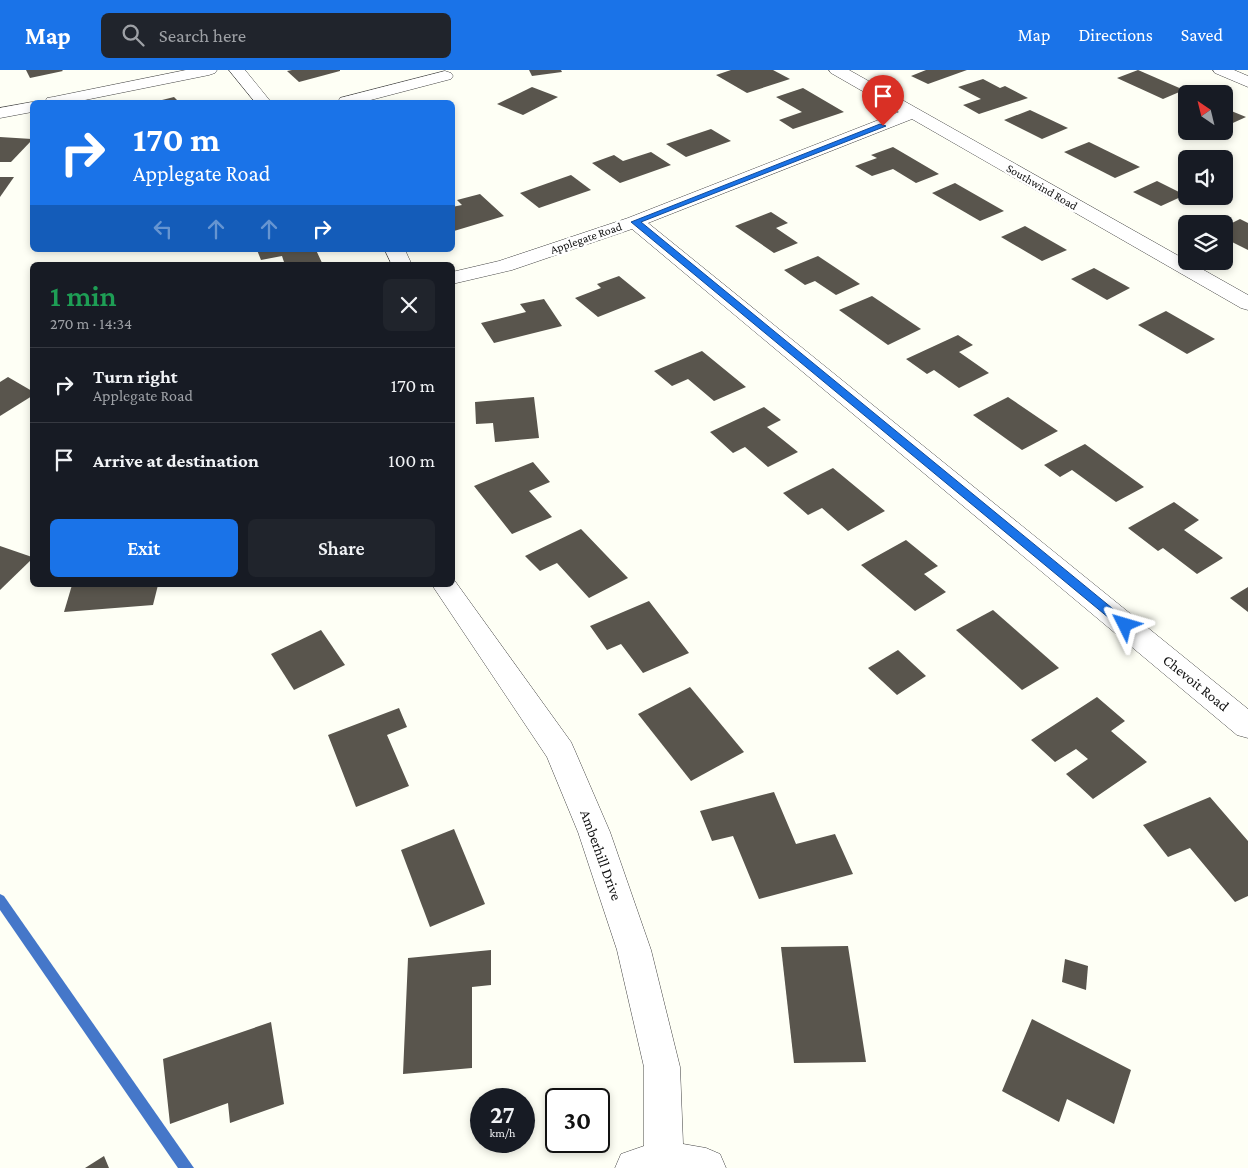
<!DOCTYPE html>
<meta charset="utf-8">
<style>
:root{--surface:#171b24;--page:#20242c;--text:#f1f3f6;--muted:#9ea1a6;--line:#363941;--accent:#1a73e8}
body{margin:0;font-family:"Crimson Pro",serif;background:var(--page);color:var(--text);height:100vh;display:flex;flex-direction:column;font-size:19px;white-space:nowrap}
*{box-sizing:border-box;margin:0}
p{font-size:16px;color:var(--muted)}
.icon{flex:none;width:28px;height:28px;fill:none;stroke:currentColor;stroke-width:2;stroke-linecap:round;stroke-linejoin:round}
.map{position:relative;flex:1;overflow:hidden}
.sheet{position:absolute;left:30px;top:192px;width:425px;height:325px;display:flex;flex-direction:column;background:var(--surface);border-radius:8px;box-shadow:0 2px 8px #0003}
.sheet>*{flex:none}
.top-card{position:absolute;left:30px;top:30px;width:425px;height:152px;border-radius:8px;box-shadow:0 2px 8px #0003;background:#1a73e8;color:#fff;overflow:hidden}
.needle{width:32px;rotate:325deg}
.buttons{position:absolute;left:1178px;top:15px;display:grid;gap:10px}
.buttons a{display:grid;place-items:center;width:55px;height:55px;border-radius:8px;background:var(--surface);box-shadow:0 2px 8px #0003;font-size:25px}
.speed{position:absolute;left:470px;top:1018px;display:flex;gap:10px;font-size:25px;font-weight:700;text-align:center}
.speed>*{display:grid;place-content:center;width:65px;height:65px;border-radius:50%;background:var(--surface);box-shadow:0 2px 8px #0003;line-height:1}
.speed small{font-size:12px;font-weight:400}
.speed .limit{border:2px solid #111;border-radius:8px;background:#fff;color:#111}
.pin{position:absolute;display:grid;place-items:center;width:42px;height:42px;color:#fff;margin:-51px -21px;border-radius:50% 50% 50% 0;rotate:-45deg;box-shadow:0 0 5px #0007}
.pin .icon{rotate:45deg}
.me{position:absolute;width:55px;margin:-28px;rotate:310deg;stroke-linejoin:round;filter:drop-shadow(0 0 4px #0008)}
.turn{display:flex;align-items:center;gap:18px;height:105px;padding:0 20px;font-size:22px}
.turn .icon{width:65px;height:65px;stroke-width:2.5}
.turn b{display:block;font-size:35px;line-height:42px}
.lanes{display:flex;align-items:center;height:48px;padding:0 20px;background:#0003;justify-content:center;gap:25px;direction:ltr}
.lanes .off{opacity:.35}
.round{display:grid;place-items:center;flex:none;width:52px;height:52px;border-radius:8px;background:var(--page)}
.summary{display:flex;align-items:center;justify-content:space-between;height:85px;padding:0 20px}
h1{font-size:30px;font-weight:600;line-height:38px;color:#1e9e55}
.primary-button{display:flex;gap:10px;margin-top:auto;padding:10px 20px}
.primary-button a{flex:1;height:58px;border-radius:8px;background:var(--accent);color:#fff;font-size:20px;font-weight:600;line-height:58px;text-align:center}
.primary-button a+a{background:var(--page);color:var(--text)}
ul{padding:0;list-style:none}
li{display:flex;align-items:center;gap:15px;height:75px;padding:0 20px;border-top:1px solid var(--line)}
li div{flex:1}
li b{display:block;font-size:19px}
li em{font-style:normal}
header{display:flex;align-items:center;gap:30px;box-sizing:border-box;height:70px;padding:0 25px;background:var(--accent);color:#fff}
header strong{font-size:24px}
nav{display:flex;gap:28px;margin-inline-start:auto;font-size:18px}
.search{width:350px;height:45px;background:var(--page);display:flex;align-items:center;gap:12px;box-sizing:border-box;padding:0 18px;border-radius:8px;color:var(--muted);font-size:19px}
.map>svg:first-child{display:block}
</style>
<header>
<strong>Map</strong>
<div class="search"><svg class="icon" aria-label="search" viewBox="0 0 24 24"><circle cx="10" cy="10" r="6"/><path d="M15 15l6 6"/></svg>Search here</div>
<nav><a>Map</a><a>Directions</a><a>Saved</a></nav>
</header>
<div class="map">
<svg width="1248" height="1098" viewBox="0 0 1248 1098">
<rect width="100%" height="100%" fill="#fefff5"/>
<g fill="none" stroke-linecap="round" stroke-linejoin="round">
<!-- stream -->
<polygon fill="#4577c9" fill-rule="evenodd" points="0,824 4,826 194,1098 178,1098 0,840"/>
</g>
<!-- building -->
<g fill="#59554d">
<polygon points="26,0 62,0 63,1 30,8"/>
<polygon points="292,0 340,0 340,1 299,12 287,1"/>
<polygon points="529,0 561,0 562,2 532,6"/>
<polygon points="731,0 773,0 790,9 747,23 716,5"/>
<polygon points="926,0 967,0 928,14 911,6"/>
<polygon points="1138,0 1184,20 1163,29 1117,8"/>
<polygon points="983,9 1000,18 1005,16 1028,28 979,44 963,35 981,29 958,17"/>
<polygon points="532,17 558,27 523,45 497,34"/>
<polygon points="803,18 844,42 793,59 779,50 802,42 776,27"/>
<polygon points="174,27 179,32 154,32"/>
<polygon points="1224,38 1246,47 1224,57"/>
<polygon points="1030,40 1068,58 1042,69 1004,50"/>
<polygon points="711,59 731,71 686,87 666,74"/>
<polygon points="0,67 32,69 32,70 11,92 0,92"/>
<polygon points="1089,72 1140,97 1115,108 1064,82"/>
<polygon points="893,77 939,104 916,113 893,99 872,106 855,96 877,88 871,85"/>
<polygon points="651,82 671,95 620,113 592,93 614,85 623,91"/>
<polygon points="571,105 591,120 539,138 520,123"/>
<polygon points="0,107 14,107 0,127"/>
<polygon points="1157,111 1185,125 1161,136 1133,122"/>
<polygon points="955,113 1004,141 980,151 932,123"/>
<polygon points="480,124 504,146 454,161 452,159 452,137 462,135 457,130"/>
<polygon points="771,142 788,153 776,158 798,173 774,183 735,156"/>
<polygon points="1240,149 1248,153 1248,180 1224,168 1224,157"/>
<polygon points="1025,156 1067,180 1042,191 1001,167"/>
<polygon points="257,180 316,180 323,195 285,195 282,186 261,190"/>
<polygon points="818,186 860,214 836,225 815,211 805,215 784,200"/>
<polygon points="1094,198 1130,218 1107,230 1071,209"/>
<polygon points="619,206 646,228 598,247 575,228 601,218 597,214"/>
<polygon points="872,226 921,259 888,275 839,240"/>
<polygon points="544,229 562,256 494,273 481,253 526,242 520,234"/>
<polygon points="1166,241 1215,269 1187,284 1138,255"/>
<polygon points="958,265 973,275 959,282 989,303 959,318 934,300 927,304 906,289"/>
<polygon points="702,281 746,317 714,331 688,309 672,316 654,301"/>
<polygon points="8,307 32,321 32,326 0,346 0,312"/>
<polygon points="534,327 539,368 495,372 493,353 476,354 475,332"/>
<polygon points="1008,327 1058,361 1022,380 973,345"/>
<polygon points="764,337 781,350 767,357 798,382 768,397 745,377 733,383 710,362"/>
<polygon points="1085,374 1144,417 1116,432 1072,400 1060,407 1044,395"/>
<polygon points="533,392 550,412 529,421 552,447 512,464 474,416"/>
<polygon points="833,398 885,441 848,461 822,438 808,445 783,423"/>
<polygon points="1174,432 1199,450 1184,460 1223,488 1197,504 1163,478 1158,481 1128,458"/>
<polygon points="581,459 628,508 589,528 557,493 540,501 525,486"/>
<polygon points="906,470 938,496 924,504 946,522 915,541 861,495"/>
<polygon points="0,476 32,487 32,489 0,520"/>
<polygon points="72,515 158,515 153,535 64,542"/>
<polygon points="1248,517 1248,542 1230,528"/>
<polygon points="649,531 689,583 643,603 621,574 607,580 590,556"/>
<polygon points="993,540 1059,598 1022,620 956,560"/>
<polygon points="321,560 345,595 294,620 271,584"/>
<polygon points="898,580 926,606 897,625 868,598"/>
<polygon points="690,617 744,682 691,711 638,644"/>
<polygon points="1097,627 1125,651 1111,661 1147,692 1093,729 1066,704 1088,689 1076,679 1055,692 1031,670"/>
<polygon points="399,638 407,657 387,665 409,716 356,737 328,665"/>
<polygon points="774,722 796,774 835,764 853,804 759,829 733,766 712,771 700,741"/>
<polygon points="1210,727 1248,771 1248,826 1235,832 1190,778 1168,787 1143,755"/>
<polygon points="454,759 485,834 430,857 401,780"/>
<polygon points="848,876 866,992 794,993 781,877"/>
<polygon points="491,880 491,915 472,917 472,998 403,1004 408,888"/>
<polygon points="1065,889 1088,896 1086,920 1062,912"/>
<polygon points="1032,949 1131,1000 1114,1054 1067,1029 1059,1052 1002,1021"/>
<polygon points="271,952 284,1034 230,1053 228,1033 170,1054 163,989"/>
<polygon points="104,1086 109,1098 85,1098"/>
</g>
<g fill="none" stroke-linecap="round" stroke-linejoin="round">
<defs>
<g id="minor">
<polygon points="186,0 217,0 215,3 209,5 75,32 45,32 47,28 53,27"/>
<polygon points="229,0 245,0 271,32 255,32"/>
<polygon points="829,0 849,0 1248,225 1248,240 1241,238 912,49 648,153 1248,639 1248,668 1237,665 632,159 512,200 452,214 452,202 499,191 628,148 899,42 831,3"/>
<polygon points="1213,0 1234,0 1248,6 1248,17 1215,3"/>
<polygon points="445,1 451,3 453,6 451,9 363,32 338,32 340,28"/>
<polygon points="32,32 34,32 32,42 0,48 0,38"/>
<polygon points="385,180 405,180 412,195 392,195"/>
<polygon points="452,507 571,672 575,681 610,762 651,880 680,997 683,1074 706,1078 720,1084 726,1098 615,1098 621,1084 644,1076 644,997 617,880 578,762 547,687 432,515 452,515"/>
</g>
</defs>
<!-- minor casing -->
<use href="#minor" stroke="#444" stroke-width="1"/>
<!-- minor -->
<use href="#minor" fill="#fff" fill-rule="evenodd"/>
</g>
<!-- route -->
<polygon fill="#1a73e8" stroke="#114b97" points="880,54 886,56 641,152 1129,552 1131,555 1129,558 1121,558 631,152"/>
<g text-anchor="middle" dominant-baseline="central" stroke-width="5" stroke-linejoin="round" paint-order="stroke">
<!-- far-street labels -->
<g font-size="12" fill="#111" stroke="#fff">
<text transform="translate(1042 117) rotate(30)">Southwind Road</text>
<text transform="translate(586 168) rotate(-19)">Applegate Road</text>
</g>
<!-- street labels -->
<g font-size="15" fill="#111" stroke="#fff">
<text transform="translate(1196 613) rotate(39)">Chevoit Road</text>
<text transform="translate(601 785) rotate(70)">Amberhill Drive</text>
</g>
</g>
</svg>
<div class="buttons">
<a><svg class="needle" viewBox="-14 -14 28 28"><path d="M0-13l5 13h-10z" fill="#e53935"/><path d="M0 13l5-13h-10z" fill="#9ea1a6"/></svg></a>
<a><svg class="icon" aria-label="sound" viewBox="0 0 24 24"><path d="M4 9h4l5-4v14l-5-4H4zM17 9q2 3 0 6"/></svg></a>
<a><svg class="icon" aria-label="layers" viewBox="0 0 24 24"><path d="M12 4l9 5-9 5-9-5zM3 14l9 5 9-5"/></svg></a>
</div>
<div class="speed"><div>27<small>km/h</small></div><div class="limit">30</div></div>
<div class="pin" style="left:883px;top:56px;background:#d93025"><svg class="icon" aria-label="arrive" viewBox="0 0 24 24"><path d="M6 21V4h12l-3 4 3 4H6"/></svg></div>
<svg class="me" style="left:1125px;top:555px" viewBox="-20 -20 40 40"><path d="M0-17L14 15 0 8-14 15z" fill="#1a73e8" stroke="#fff" stroke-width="4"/></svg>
<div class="top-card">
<div class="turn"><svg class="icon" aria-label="right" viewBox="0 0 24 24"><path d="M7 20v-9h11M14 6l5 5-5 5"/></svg><div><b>170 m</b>Applegate Road</div></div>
<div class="lanes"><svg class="icon off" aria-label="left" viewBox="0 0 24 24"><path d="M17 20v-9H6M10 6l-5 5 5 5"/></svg><svg class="icon off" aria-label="ahead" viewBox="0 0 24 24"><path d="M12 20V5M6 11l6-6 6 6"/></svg><svg class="icon off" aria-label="ahead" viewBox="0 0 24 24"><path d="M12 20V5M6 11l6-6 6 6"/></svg><svg class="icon" aria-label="right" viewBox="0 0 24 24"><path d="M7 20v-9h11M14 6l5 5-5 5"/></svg></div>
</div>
<section class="sheet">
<div class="summary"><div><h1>1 min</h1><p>270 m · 14:34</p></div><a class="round"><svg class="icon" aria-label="close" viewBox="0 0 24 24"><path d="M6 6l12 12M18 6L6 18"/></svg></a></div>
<ul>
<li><svg class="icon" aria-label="right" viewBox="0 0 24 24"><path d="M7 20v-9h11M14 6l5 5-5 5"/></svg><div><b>Turn right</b><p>Applegate Road</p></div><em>170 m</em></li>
<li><svg class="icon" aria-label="arrive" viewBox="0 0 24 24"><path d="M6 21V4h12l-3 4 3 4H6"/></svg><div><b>Arrive at destination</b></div><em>100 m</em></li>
</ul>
<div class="primary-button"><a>Exit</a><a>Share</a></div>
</section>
</div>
